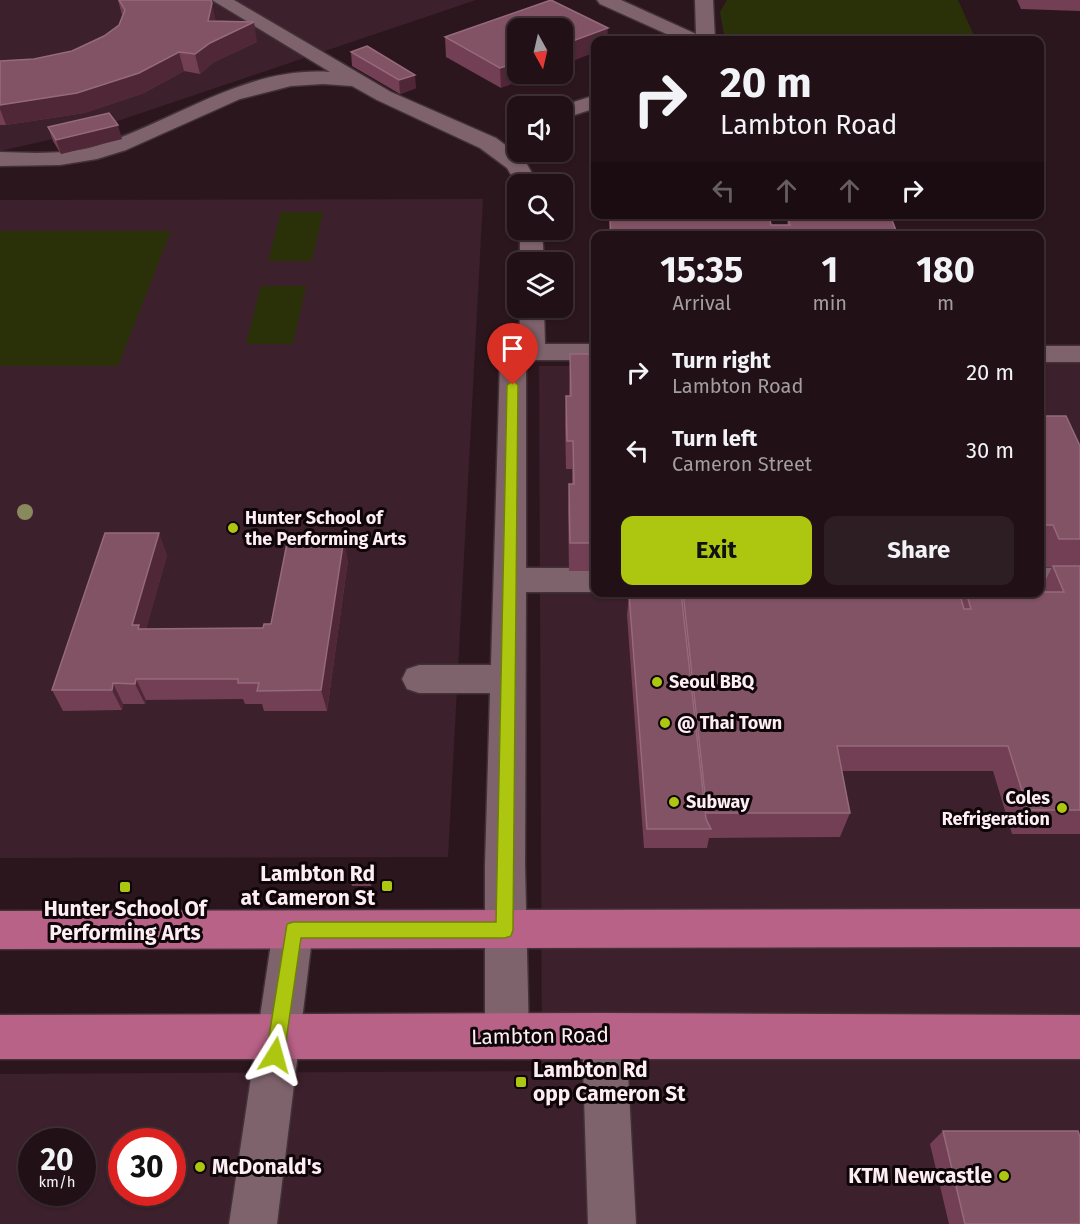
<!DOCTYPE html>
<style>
:root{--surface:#211016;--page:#2d1e23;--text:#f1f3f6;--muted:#a29da1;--line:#3e3035;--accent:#adc610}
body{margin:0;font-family:"Fira Sans",sans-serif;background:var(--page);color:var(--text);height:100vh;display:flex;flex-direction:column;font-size:22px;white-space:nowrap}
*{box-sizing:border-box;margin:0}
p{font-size:20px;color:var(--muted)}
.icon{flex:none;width:33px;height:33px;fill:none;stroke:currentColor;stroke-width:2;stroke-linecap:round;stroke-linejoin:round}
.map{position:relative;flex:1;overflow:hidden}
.details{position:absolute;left:591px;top:231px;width:453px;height:366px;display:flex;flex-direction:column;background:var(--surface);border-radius:12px;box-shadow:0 2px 4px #0004,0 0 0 2px var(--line)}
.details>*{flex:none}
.top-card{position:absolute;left:591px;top:36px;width:453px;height:183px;border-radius:12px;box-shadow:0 2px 4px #0004,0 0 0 2px var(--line);background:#211016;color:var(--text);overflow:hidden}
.needle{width:39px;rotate:172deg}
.fabs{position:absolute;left:507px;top:18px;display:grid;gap:12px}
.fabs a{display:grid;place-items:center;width:66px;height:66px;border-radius:12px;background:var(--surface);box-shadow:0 2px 4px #0004,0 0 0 2px var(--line);font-size:30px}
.speed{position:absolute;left:18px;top:1128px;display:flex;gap:12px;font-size:30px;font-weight:700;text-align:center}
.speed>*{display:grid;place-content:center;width:78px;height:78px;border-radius:50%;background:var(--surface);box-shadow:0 2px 4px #0004,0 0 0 2px var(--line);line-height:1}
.speed small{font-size:15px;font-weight:400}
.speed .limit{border:9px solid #d22;background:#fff;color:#111}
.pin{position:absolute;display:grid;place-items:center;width:51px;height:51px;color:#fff;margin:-62px -26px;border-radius:50% 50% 50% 0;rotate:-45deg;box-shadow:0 0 6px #0007}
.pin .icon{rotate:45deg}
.me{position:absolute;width:66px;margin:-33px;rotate:8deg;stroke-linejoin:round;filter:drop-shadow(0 0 4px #0008)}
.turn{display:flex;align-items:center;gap:21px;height:126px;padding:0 30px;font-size:27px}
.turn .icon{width:78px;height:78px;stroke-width:2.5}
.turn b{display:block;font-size:42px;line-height:51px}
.lanes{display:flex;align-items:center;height:57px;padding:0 30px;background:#0003;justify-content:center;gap:30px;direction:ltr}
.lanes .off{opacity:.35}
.eta{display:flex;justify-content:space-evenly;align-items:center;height:102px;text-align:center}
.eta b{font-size:36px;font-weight:700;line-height:42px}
.action{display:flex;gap:12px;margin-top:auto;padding:12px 30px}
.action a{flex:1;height:69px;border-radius:12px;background:var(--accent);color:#111;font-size:24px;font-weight:700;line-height:69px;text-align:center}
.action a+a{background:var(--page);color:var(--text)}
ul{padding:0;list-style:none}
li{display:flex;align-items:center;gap:18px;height:78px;padding:0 30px}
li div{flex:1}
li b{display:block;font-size:22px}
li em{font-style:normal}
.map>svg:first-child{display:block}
</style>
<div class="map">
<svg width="1080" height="1224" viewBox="0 0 1080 1224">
<rect width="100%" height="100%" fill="#2c161e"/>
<!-- built -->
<g fill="#3c202b" fill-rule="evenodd">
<polygon points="0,0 476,0 88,131 0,151"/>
<polygon points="483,199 448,857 0,858 0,200"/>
<path d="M1040 363H1080V1224H0V1074L542 1071 539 366H595L596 592H1040ZM32 1142H82V1192H32ZM122 1142H172V1192H122Z"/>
</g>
<!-- green -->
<g fill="#2a3109">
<polygon points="727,0 958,0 976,40 725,40 720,12"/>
<polygon points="281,212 323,212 312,261 268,261"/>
<polygon points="0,231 171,231 118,366 0,366"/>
<polygon points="261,286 306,286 293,344 246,344"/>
</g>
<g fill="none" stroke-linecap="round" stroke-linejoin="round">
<defs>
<g id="minor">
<path d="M212 0H234L391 92 496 138 524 159 538 184 518 186 507 168 480 148 377 100 352 86 323 84 291 86 240 99 126 150 97 159 60 165 0 166V152C31 153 65 155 96 146 174 122 244 66 330 72Z"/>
<polygon points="597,0 621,0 696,34 695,0 713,0 715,40 680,40 600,4"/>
<polygon points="596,95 596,108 562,119 561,106"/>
<polygon points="520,230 542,230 544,262 520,262"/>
<polygon points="520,308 544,308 545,344 596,344 596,360 536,360 526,365 526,568 596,568 596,592 526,592 525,865 529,1037 522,1052 507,1059 492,1052 485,1037 485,865 490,693 419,693 407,689 402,679 407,669 419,665 491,665 500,361 504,355 519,348"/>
<rect x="1040" y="346" width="40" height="16"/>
<polygon points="1080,567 1080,591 1040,592 1040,568"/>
<polygon points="293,911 307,916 313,930 277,1224 229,1224 273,930 279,916"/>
<polygon points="604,1013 619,1020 626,1035 636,1224 588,1224 582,1035 589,1020"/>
</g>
<g id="major">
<polygon points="1080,909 1080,947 0,949 0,911"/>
<polygon points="604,1013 1080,1015 1080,1059 0,1059 0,1015"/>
</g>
</defs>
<!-- minor casing -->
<use href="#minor" stroke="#423237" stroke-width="3"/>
<!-- major casing -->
<use href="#major" stroke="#423237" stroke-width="3"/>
<!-- minor -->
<use href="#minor" fill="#7e636c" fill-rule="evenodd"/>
<!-- major -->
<use href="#major" fill="#b96287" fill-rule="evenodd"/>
</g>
<!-- trees -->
<circle fill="#88895d" cx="25" cy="512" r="8"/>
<!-- wall -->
<g fill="#723f54">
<polygon points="118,0 211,0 215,21 257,42 214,62 200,74 184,71 144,93 84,113 6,125 0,125 0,61 34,59 72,51 104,36 119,25 122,15"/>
<polygon points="551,0 501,88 446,57 445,37"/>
<polygon points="1017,0 1080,0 1080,11 1021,9"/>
<polygon points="351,52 416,88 400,94 352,66"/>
<polygon points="48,127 122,139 61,154 53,141"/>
<polygon points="729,214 769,214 771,225 787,225 788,220 898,236 609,236 610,220 728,220"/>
<polygon points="570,354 596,354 596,571 569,571 568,511 569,484 572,484 572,469 566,469 565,424 566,396 569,396"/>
<polygon points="1040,416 1080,446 1080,834 1012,834 993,771 842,771 850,813 840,837 709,838 707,848 644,848 627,615 629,594 635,594 635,592 1040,592 1052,567 1045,567 1040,554"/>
<polygon points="167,555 146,629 263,628 271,624 348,560 327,711 264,711 262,704 245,704 243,699 146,700 145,704 123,704 122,710 63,711 52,690"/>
<polygon points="371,871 373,877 371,886 352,886 350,879"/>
<polygon points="943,1131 1080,1224 949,1224 930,1144"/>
</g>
<!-- shaded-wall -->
<g fill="#502737">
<polygon points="212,3 216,22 208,21"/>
<polygon points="254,22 257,42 214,62 200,74 195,54 210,43"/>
<polygon points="608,28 607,40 596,40 596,52 562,65 562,45"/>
<polygon points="179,52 184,71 144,93 84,113 6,125 0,109 0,105"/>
<polygon points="518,62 518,74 539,74 501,88 500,68"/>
<polygon points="415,75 416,88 400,94 399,80"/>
<polygon points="118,125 122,139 61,154 56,140"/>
<polygon points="159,533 167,555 144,637 132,625"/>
<polygon points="344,538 348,560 327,711 321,690"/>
<polygon points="136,679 146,700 145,704 135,684"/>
<polygon points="113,683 123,704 122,710 112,690"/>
<polygon points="371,871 373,877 371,886 370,879"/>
</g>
<!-- building -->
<g fill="#825265" stroke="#956a7b" stroke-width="1.5">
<polygon points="119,0 211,0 212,3 208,21 254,22 210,43 195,54 179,52 139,73 77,93 0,105 0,61 34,59 72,51 104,36 119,25 125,10"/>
<polygon points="551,0 608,28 562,45 562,28 518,28 518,62 500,68 445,37"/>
<polygon points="367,46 415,75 399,80 351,52"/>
<polygon points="109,113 118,125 56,140 48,127"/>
<polygon points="731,214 769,214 771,225 790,225 788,220 892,220 898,236 611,236 610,220 732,220"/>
<polygon points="570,354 596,354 596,543 570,543 569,484 574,484 573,441 567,441 566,396 571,396"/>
<polygon points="1040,416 1066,416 1080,446 1080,539 1059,539 1053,525 1040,525"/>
<polygon points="105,533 159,533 132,625 139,625 138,629 263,628 264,624 271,624 288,538 344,538 321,690 257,691 259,683 238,683 238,679 136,679 135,684 113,683 112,690 52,690"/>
<polygon points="1053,566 1080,566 1080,810 1028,810 1008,746 837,746 850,813 707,813 683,592 959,592 964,609 971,609 966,592 1064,592"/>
<polygon points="636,592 681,592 706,819 711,829 647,829 629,594 636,594"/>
<polygon points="351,871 371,871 370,879 350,879"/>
<polygon points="943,1131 1078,1131 1080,1137 1080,1224 965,1224"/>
</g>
<!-- route -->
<polygon fill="#adc610" stroke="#70810a" stroke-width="1.5" points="513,381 518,385 513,930 511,936 505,938 301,938 284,1055 281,1062 275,1064 268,1062 266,1055 287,924 293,922 496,922 507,385"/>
<!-- markers -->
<g fill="#adc610" stroke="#0e0508" stroke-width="2">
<circle cx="233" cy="528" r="6"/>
<circle cx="657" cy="682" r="6"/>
<circle cx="665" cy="723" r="6"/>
<circle cx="674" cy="802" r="6"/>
<circle cx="1062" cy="808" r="6"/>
<rect x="381" y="880" width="12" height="12" rx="3"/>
<rect x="119" y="881" width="12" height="12" rx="3"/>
<rect x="515" y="1076" width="12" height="12" rx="3"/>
<circle cx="200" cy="1167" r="6"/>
<circle cx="1004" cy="1176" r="6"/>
</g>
<g text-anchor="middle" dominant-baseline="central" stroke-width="6" stroke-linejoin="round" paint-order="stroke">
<!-- poi labels -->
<g font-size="18" font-weight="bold" fill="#feeef3" stroke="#0e0508" text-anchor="start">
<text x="245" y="518">Hunter School of<tspan x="245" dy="21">the Performing Arts</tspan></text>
<text x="669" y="682">Seoul BBQ</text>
<text x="677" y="723">@ Thai Town</text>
<text x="1050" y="798" text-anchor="end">Coles<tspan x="1050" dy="21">Refrigeration</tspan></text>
<text x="686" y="802">Subway</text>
</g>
<!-- near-poi labels -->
<g font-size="21" font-weight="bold" fill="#feeef3" stroke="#0e0508" text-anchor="end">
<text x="375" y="874">Lambton Rd<tspan x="375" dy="24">at Cameron St</tspan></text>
<text x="125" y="909" text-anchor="middle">Hunter School Of<tspan x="125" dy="24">Performing Arts</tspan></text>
<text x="533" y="1070" text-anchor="start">Lambton Rd<tspan x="533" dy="24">opp Cameron St</tspan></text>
<text x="212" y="1167" text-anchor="start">McDonald's</text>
<text x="992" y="1176">KTM Newcastle</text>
</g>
<!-- near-street labels -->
<g font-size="21" fill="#feeef3" stroke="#0e0508">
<text transform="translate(540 1036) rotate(-1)">Lambton Road</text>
</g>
</g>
</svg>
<div class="fabs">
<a><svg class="needle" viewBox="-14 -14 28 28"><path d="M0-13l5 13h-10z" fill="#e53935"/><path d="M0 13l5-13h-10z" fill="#a29da1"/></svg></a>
<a><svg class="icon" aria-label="sound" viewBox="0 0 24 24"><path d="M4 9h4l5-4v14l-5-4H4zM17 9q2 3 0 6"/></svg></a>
<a><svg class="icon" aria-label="search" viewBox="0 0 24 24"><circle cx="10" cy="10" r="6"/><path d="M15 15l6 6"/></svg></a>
<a><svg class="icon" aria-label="layers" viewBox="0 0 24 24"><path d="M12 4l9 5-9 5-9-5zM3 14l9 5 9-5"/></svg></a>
</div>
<div class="speed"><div>20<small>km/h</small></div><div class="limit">30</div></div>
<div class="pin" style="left:513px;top:385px;background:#d93025"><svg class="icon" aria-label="arrive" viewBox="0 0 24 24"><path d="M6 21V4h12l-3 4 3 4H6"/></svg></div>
<svg class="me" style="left:275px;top:1055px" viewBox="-20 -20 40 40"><path d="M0-17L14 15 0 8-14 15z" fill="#adc610" stroke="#fff" stroke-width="4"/></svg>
<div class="top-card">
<div class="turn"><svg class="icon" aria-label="right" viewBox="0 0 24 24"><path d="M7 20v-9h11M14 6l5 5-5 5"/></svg><div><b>20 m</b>Lambton Road</div></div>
<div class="lanes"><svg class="icon off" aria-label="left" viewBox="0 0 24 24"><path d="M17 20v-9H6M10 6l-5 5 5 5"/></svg><svg class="icon off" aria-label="ahead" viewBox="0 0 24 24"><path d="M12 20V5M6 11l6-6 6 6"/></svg><svg class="icon off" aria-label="ahead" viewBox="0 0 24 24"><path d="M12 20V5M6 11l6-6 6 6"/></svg><svg class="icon" aria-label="right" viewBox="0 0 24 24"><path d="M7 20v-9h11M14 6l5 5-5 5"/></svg></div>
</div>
<section class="details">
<div class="eta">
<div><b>15:35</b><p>Arrival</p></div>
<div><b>1</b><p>min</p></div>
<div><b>180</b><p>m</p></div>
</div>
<ul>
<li><svg class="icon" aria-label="right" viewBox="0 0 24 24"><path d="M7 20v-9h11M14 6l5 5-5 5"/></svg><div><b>Turn right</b><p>Lambton Road</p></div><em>20 m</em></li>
<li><svg class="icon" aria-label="left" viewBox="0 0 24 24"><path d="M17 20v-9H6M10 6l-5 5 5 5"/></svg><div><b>Turn left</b><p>Cameron Street</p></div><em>30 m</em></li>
</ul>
<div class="action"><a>Exit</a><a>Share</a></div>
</section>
</div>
